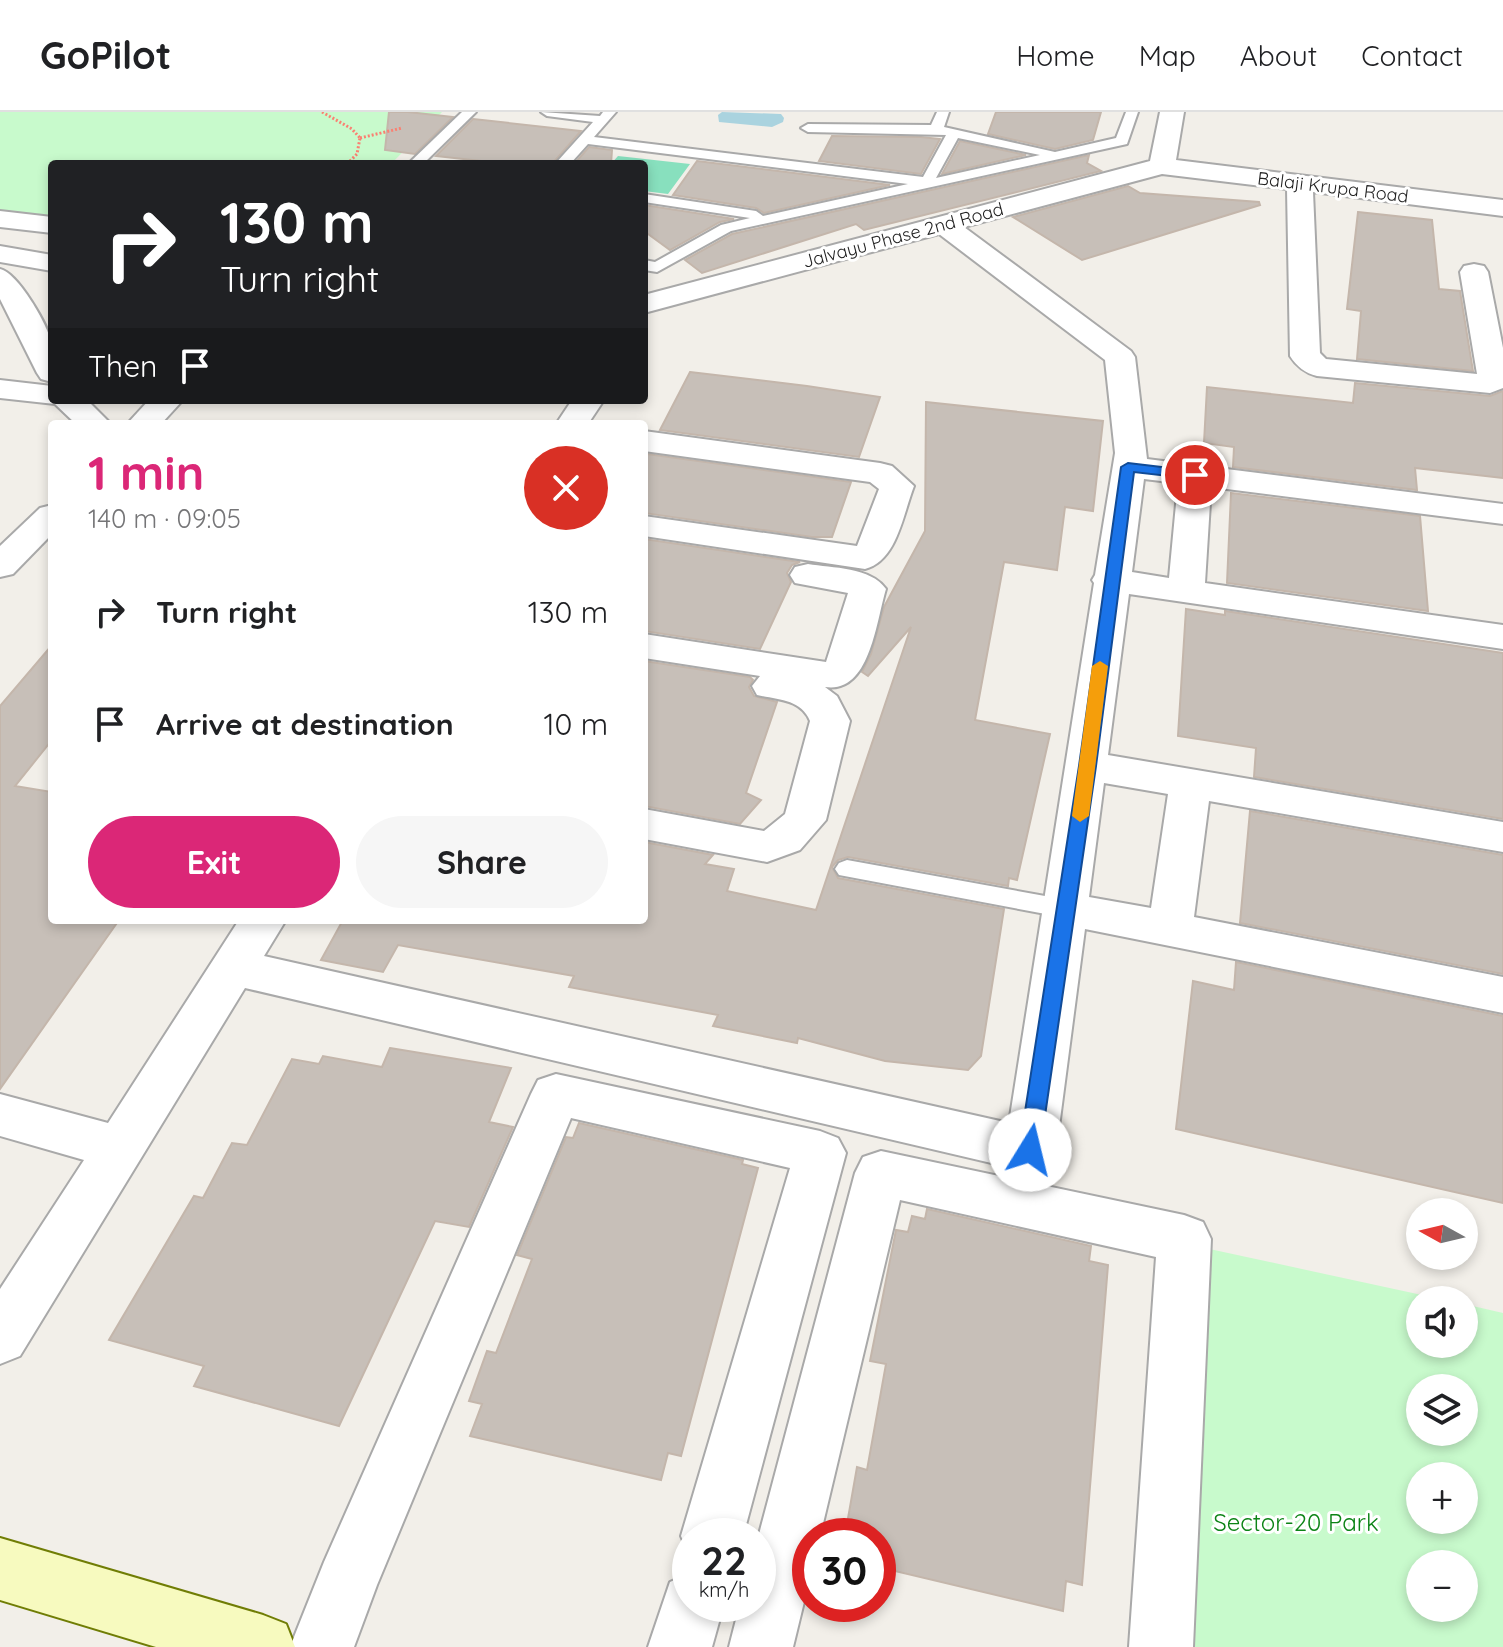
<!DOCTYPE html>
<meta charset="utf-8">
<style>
:root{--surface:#fff;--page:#f6f6f6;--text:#202124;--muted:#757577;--line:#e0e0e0;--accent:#db2777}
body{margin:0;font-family:Quicksand,sans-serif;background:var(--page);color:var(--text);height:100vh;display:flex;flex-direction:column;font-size:30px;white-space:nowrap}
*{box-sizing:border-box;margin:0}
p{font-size:26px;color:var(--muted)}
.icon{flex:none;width:44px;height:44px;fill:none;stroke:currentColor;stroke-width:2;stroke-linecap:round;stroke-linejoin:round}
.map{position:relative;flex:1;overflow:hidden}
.side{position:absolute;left:48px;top:308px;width:600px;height:504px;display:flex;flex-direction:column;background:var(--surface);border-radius:8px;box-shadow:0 4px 12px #0003}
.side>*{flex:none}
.top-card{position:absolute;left:48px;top:48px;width:600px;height:244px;border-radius:8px;box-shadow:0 4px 12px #0003;background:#202124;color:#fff;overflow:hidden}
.needle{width:52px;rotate:278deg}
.fabs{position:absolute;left:1406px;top:1086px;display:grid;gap:16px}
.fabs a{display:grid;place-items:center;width:72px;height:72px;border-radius:50%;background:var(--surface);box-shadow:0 4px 12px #0003;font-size:40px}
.speed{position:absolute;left:672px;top:1406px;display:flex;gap:16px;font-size:40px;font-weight:700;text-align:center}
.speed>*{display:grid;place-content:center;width:104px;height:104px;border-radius:50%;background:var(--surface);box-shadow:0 4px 12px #0003;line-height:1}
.speed small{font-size:20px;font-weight:400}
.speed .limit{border:12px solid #d22;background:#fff;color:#111}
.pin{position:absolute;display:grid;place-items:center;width:68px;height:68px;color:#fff;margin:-34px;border:4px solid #fff;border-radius:50%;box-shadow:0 2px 8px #0007}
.me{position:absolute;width:88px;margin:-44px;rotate:9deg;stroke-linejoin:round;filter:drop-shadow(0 0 6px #0008)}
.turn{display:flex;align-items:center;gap:28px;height:168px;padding:0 40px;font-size:36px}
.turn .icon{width:104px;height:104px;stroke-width:2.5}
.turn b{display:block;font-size:56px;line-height:68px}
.then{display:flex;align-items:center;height:76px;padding:0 40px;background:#0003;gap:16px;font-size:30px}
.round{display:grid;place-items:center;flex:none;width:84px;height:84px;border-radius:42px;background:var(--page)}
.headline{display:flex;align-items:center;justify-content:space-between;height:136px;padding:0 40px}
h1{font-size:48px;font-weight:700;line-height:60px;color:var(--accent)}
.primary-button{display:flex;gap:16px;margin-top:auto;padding:16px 40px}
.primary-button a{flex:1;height:92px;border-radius:48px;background:var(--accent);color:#fff;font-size:32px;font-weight:700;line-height:92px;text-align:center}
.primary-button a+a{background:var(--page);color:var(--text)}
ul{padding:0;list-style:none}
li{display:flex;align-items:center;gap:24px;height:112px;padding:0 40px}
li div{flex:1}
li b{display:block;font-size:30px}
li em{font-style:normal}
header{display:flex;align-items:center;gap:48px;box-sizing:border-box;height:112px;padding:0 40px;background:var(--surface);border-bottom:2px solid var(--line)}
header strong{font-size:38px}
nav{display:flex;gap:44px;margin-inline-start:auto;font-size:28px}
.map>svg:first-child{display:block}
</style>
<header>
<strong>GoPilot</strong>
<nav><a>Home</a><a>Map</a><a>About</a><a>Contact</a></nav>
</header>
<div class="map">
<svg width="1503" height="1535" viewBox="0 0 1503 1535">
<rect width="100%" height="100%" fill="#f2efe9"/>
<!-- park -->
<g fill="#c8facc" fill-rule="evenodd">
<polygon points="0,0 442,0 391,52 52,52 52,106 0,100"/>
<path d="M1191 1133 1445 1188H1420V1232H1464V1192L1503 1201V1535H1162ZM1420 1276H1464V1320H1420ZM1420 1364H1464V1408H1420ZM1420 1452H1464V1496H1420Z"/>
</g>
<!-- pitch -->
<polygon fill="#88e0be" points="618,44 690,52 668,82 644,79 644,52 611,52"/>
<!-- water -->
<polygon fill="#aad3df" points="722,0 781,2 784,6 783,10 772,15 719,10 718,3"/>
<!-- building -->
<g fill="#c7bfb8" stroke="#c4b6ab" stroke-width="2">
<polygon points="389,0 408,0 453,5 415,42 385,38"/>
<polygon points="996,0 1101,0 1093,28 1055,37 988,22"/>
<polygon points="473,7 581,19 552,52 508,52 436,44"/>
<polygon points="832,24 921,25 940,27 921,62 819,49"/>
<polygon points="960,29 1026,43 942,62"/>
<polygon points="589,35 612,38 611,52 574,52"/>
<polygon points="1089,43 1087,51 1101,59 864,118 856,112 702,161 685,148 732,122"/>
<polygon points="697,49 890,73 764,101 756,96 673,83"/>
<polygon points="1128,74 1140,81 1259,90 1260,93 1082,148 1013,105"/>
<polygon points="644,93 734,107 720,110 670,138 644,119"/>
<polygon points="1358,100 1432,108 1439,177 1460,179 1473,259 1357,247 1361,199 1347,197"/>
<polygon points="690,260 807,274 880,285 859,345 660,318"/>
<polygon points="1355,271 1490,284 1503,279 1503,366 1415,356 1417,378 1233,355 1234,335 1204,331 1207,275 1353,291"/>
<polygon points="926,290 1103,309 1093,399 1065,395 1057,458 1004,450 975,608 1050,622 1017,768 1009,766 1008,774 848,745 838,748 832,755 838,766 1004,797 981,944 968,958 885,949 798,926 797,931 713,914 718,903 569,875 574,864 398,833 383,860 321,848 343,808 644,808 644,730 713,743 705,752 734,757 727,779 816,798 911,515 868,564 862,560 871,542 884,495 925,419"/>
<polygon points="647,342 851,370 832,425 812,425 644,401 644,349"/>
<polygon points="1231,381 1420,404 1428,499 1227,471"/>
<polygon points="644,427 800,450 792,453 787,461 791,470 760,537 644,519"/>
<polygon points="1186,497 1225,503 1225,499 1503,541 1503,707 1254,665 1256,636 1178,624"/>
<polygon points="52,533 52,628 15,674 52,680 52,808 119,808 0,977 0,594"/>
<polygon points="644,549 750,565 753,568 749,575 754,584 777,590 746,681 761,688 740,712 644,694"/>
<polygon points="1250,699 1503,743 1503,862 1240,811"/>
<polygon points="1236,850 1503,904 1503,1091 1176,1017 1193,869 1234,878"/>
<polygon points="390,936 511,956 489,1010 513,1015 469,1115 435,1109 339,1314 194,1274 204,1254 109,1228 194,1084 203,1086 232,1031 247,1033 292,947 319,952 323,944 382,955"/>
<polygon points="579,1011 743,1048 742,1052 758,1056 681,1344 668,1341 661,1368 470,1324 482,1292 469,1289 487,1239 496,1241 532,1147 517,1143 566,1025 573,1026"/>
<polygon points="927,1097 1091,1134 1089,1149 1108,1153 1082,1473 1066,1469 1063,1499 878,1455 878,1424 859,1424 860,1415 847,1412 857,1355 867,1358 886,1252 870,1249 896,1118 908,1120 912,1104 925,1107"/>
</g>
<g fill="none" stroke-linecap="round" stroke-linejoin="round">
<defs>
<g id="service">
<polygon points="462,0 476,0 423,52 408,52"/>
<path d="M541 0 600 4 603 0H616L594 25 923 65 946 23 808 20 801 16 808 12 931 13 937 0H949L944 15 1055 40 1116 26 1126 0H1138L1127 32 731 119 657 160 644 158V148L655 150 721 113 750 106 644 90V82L756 99 763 104 908 72 588 32 570 52H555L593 10 547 4ZM958 26 1040 43 936 66Z"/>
<polygon points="847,748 1067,788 1076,791 1079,797 1076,803 1067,806 839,763 835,757 839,751"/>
</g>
<g id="minor">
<path d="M1160 0H1184L1176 48 1503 88V104L1313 80 1320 241 1326 247 1477 262 1460 160 1464 154 1474 152 1484 154 1488 160 1503 236V276L1490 281 1317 264C1305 261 1297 255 1290 244L1287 77 1162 62 964 115 1131 239 1135 245 1147 347 1503 392V412L1211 375 1205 471 1503 513V537L1129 482 1108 643 1503 710V740L1209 689 1194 805 1503 865V901L1085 817 1056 1038 1048 1053 1030 1060 245 876 20 1244 0 1252V1177L84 1048 0 1024V982L108 1011 239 808H286L264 844 1009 1011 1094 471 1092 468 1095 463 1115 341 1105 248 939 122 644 201V183L1150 49ZM1144 367 1178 371 1169 466 1132 460ZM1104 671 1168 682 1151 796 1089 785Z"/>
<polygon points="0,99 52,105 52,121 0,115"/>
<polygon points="0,134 52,143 52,159 0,150"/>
<path d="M0 157C18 161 48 213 52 232 54 244 52 258 52 270L41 267 37 261 0 187Z"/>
<polygon points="0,268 52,274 52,288 87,288 111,312 76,312 55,292 0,286"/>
<polygon points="149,288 183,288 161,312 127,312"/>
<polygon points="572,288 604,288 588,312 556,312"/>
<path d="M644 319 880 351 892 354 914 374C903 402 897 449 865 457L644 424V404L857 434 879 377 870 370 644 339Z"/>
<polygon points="52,393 52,422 13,462 0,465 0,434 40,396"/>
<path d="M808 452C832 456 871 455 886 477 876 510 870 582 825 575L837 584 850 609 826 708 800 738 767 750 644 727V697L764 719 785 702 810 609C801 587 778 588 757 583L752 574 760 564 644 546V522L826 550 848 481 795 471 790 463 795 455Z"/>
<polygon points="556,962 820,1019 838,1026 846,1041 743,1424 690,1424 690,1445 681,1424 790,1056 571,1006 377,1473 354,1535 290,1535 324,1450 531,982 538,968"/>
<polygon points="881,1039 1184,1103 1203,1110 1211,1127 1193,1535 1129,1535 1156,1145 900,1088 820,1424 810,1424 810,1465 793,1535 729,1535 740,1492 758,1492 758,1426 855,1061 863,1045"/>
<polygon points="690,1461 690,1492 724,1492 712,1535 648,1535 670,1470"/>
</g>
<polygon id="secondary" points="0,1426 263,1503 286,1512 295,1535 156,1535 0,1488"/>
</defs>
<!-- service casing -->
<use href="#service" stroke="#a9a9a9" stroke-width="4"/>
<!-- minor casing -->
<use href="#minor" stroke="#a9a9a9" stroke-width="4"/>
<!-- secondary casing -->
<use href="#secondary" stroke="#707d05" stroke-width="4"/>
<!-- path -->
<g stroke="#fa8072" stroke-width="3" stroke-dasharray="2 2" stroke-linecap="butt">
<polyline points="322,0 352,17 360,26"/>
<polyline points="360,26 402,16"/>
<polyline points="347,52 357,42 360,26"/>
</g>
<!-- service -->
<use href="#service" fill="#fff" fill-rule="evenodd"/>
<!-- minor -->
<use href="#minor" fill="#fff" fill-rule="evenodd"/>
<!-- secondary -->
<use href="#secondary" fill="#f7fabf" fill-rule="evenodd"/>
</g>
<!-- route -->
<polygon fill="#1a73e8" stroke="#114b97" stroke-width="2" points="1128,351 1195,359 1202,363 1195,367 1134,360 1096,654 1040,1038 1037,1044 1030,1047 1022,1044 1019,1038 1079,654 1121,355"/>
<!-- slow -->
<polygon fill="#f59e0b" points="1100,549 1108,554 1089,704 1080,710 1072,704 1092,554"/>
<g text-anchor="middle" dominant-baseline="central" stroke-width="6" stroke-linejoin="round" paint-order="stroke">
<!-- far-street labels -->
<g font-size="18" fill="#222" stroke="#fff">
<text transform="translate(1333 75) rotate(7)">Balaji Krupa Road</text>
<text transform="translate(903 123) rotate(-15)">Jalvayu Phase 2nd Road</text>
</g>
<!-- near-park labels -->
<g font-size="24" fill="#0c8416" stroke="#fff">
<text x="1296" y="1410">Sector-20 Park</text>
</g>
</g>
</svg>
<div class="fabs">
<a><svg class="needle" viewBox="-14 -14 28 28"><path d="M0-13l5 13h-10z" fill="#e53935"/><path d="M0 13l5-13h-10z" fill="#757577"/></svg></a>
<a><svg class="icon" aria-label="sound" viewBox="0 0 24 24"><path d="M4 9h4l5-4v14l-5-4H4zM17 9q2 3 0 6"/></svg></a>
<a><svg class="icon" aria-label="layers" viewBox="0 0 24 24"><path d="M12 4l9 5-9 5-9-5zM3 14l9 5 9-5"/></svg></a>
<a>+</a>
<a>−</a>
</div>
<div class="speed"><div>22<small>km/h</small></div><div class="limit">30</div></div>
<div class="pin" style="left:1195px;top:363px;background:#d93025"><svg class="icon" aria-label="arrive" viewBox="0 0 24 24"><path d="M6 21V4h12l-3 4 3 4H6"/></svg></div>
<svg class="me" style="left:1030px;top:1038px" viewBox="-20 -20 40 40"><circle r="19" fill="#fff"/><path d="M0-13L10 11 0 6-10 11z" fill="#1a73e8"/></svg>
<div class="top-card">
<div class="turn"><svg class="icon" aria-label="right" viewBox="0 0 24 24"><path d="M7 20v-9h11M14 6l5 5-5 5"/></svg><div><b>130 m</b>Turn right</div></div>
<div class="then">Then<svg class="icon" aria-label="arrive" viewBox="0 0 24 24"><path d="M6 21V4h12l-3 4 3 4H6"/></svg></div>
</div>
<section class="side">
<div class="headline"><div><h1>1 min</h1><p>140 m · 09:05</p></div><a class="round" style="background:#d93025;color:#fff"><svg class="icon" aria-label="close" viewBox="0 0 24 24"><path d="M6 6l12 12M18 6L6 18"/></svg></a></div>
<ul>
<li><svg class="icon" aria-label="right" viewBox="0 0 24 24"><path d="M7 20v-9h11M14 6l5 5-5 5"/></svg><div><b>Turn right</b></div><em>130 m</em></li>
<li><svg class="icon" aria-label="arrive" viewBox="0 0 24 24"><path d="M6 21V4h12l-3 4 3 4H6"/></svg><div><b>Arrive at destination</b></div><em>10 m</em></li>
</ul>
<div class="primary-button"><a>Exit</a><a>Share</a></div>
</section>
</div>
